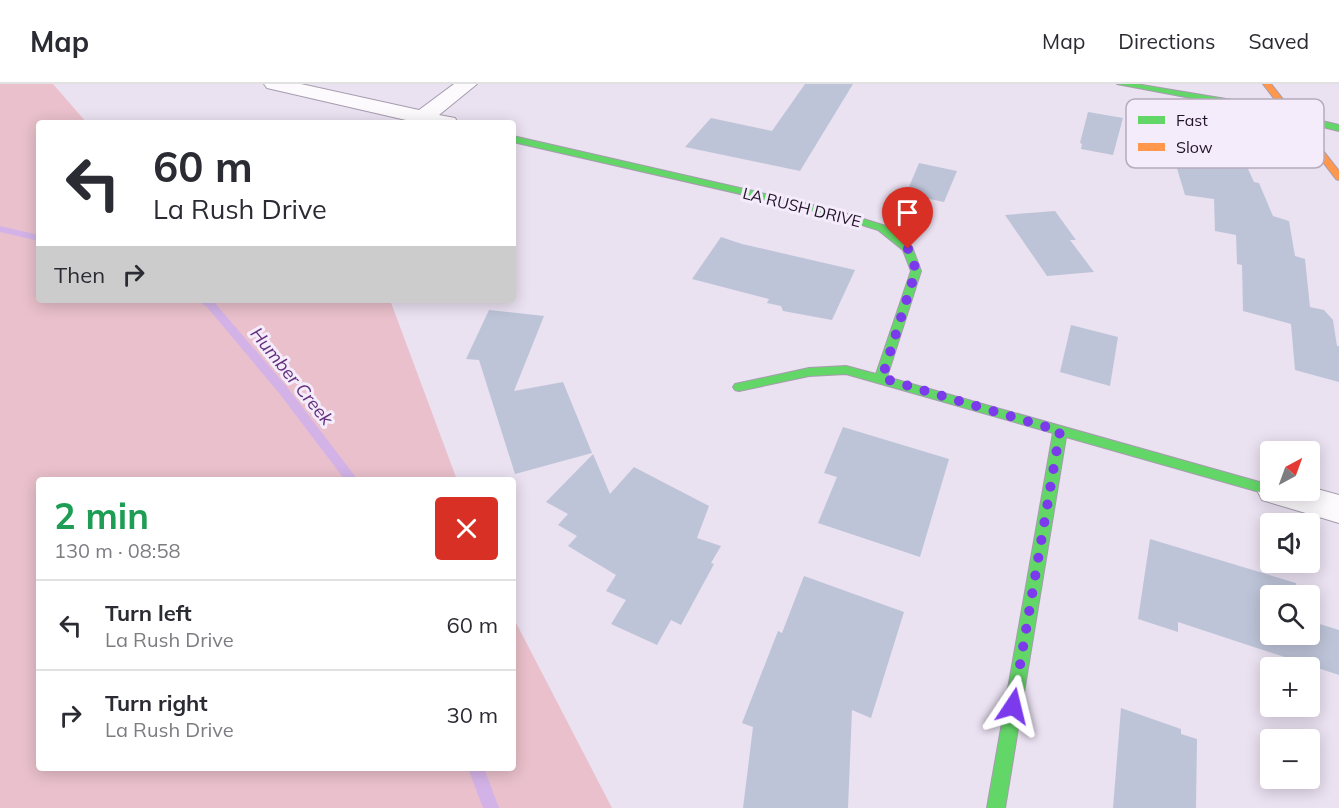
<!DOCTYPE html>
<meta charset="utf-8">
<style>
:root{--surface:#fff;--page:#f2f2f3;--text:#2b2b33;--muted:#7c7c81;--line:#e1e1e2}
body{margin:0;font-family:Mulish,sans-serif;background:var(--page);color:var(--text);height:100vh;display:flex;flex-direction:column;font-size:22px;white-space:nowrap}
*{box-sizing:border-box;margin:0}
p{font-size:20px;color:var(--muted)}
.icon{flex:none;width:33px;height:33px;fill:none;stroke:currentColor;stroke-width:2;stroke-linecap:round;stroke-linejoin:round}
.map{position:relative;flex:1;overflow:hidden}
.sheet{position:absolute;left:36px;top:393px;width:480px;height:294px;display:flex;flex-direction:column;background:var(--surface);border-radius:6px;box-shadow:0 3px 15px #0003}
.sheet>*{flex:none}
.banner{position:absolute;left:36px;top:36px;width:480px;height:183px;border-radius:6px;box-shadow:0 3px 15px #0003;background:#fff;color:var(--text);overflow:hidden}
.needle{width:39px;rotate:41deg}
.buttons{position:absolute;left:1260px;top:357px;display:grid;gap:12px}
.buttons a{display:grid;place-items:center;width:60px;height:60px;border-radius:6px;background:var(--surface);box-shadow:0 3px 15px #0003;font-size:30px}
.pin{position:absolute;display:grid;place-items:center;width:51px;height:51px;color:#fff;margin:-62px -26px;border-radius:50% 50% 50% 0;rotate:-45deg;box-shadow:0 0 6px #0007}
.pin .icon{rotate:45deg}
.me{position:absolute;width:66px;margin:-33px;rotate:10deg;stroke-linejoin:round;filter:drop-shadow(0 0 4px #0008)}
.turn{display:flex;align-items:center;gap:21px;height:126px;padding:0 18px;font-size:27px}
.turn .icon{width:78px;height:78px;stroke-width:2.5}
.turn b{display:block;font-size:42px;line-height:51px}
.then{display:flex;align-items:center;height:57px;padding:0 18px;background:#0003;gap:12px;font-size:22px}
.round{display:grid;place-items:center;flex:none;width:63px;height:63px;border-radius:6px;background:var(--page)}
.summary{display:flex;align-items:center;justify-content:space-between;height:102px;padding:0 18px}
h1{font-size:36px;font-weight:700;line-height:45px;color:#1e9e55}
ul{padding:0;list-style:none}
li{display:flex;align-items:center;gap:18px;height:90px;padding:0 18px;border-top:2px solid var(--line)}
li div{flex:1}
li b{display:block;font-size:22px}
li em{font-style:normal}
header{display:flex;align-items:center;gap:36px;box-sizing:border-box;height:84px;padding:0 30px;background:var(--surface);border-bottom:2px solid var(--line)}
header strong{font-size:28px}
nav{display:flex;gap:33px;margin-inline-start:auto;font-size:21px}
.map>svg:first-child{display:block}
</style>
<header>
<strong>Map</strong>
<nav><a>Map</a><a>Directions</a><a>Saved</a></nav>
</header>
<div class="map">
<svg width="1339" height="724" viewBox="0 0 1339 724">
<rect width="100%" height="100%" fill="#eae1f1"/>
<!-- green -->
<polygon fill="#e9c0cb" points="0,0 53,0 87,39 39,39 39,216 390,216 457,396 39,396 39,684 513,684 513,533 612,724 0,724"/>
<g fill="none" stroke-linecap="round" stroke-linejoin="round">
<!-- stream -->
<g fill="#d3b3e7" fill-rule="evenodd">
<polygon points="0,142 39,151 39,157 0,148"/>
<polygon points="195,216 214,218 287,303 358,396 345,396 279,309 206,222"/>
<polygon points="468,684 484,684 499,724 483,724"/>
</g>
</g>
<!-- building -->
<g fill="#bec4d8">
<polygon points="805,0 853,0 800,87 685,63 711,34 772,47"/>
<polygon points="1088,28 1123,34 1113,71 1081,65 1082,60 1080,59"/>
<polygon points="1150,39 1242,51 1243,74 1254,98 1259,99 1273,132 1289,137 1295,172 1305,175 1310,223 1324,226 1333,236 1337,262 1339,262 1339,298 1295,286 1291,240 1243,227 1242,181 1237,180 1236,151 1215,147 1214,115 1185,111 1176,81 1164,80"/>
<polygon points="919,79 957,87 944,118 906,110"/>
<polygon points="1055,127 1076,156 1070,156 1094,188 1047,192 1005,131"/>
<polygon points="721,153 742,160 855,186 832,236 783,227 781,222 767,219 769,215 692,195"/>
<polygon points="489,226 544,232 514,307 563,298 592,369 515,390 479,276 466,275"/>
<polygon points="1071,241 1118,253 1110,302 1060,288"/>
<polygon points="843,343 949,375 920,473 818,439 837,393 824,389"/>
<polygon points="593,370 610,410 634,383 709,422 697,454 721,462 711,479 714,480 681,541 671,536 657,561 611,540 626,516 606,507 616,491 568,462 577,452 558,441 568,430 546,418"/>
<polygon points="1150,455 1296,499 1297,512 1270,512 1270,550 1310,550 1310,537 1339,546 1339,591 1178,538 1178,548 1138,535"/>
<polygon points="804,492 904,528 871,634 852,626 848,724 743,724 753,643 742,639 778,547 782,549"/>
<polygon points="1121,624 1181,645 1181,650 1197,655 1196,724 1113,724"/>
</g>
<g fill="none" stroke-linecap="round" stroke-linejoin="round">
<defs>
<g id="street">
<polygon points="264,0 301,0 419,26 454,0 477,0 439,31 455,34 458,39 419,39 267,4"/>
<polygon points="1270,394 1270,406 1310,406 1310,403 1339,411 1339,439 1262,416 1257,406 1262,396"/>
</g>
<g id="fast">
<polygon points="1117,0 1136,0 1244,18 1339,41 1339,47 1244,24"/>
<polygon points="513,52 831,125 886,142 912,163 921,187 887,293 1270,401 1270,406 1277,406 1270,411 1066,353 1005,724 987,724 1053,349 846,290 809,292 739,307 735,306 733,303 735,300 809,284 846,282 876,290 911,187 903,166 878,146 828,130 513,58"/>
</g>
<polygon id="slow" points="1263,0 1271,0 1339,87 1339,96 1336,95"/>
</defs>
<!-- street casing -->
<use href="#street" stroke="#a79cae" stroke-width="2"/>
<!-- fast casing -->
<use href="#fast" stroke="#a79cae" stroke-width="2"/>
<!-- slow casing -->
<use href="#slow" stroke="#a79cae" stroke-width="2"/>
<!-- street -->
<use href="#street" fill="#fcfafd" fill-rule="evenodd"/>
<!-- fast -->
<use href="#fast" fill="#63d668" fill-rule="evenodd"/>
<!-- slow -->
<use href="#slow" fill="#ff974d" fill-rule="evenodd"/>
</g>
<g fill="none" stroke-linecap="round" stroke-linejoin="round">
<!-- route -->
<polyline stroke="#7c3aed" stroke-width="10" stroke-dasharray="0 18" points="908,165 916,186 882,294 1060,347 1013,622"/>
</g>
<g text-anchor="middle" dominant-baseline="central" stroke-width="6" stroke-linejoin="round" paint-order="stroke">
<!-- street labels -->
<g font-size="16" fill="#22122b" stroke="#f4ecfa">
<text transform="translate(802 123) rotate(14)">LA RUSH DRIVE</text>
</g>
<!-- water labels -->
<g font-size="18" font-style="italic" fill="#622e7e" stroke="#f4ecfa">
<text transform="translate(292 292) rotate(51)">Humber Creek</text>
</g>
</g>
<!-- legend -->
<rect x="1126" y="15" width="198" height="69" rx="9" fill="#f4ecfa" stroke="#b5abbc" stroke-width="1.5"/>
<rect x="1138" y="32" width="27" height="8" fill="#63d668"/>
<rect x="1138" y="59" width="27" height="8" fill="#ff974d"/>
<g font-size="16" fill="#22122b">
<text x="1176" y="42">Fast</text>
<text x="1176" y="69">Slow</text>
</g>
</svg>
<div class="buttons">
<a><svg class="needle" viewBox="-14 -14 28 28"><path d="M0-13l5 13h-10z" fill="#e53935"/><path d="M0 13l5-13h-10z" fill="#7c7c81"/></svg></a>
<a><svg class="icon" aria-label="sound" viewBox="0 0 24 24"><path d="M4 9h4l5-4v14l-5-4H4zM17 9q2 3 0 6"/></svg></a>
<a><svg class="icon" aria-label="search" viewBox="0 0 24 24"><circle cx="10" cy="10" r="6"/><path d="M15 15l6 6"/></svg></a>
<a>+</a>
<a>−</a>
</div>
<div class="pin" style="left:908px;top:165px;background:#d93025"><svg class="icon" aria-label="arrive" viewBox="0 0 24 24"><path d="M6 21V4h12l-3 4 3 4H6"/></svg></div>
<svg class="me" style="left:1013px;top:622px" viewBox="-20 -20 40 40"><path d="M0-17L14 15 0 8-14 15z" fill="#7c3aed" stroke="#fff" stroke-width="4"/></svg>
<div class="banner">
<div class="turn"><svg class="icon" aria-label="left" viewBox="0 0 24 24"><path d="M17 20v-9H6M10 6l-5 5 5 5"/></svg><div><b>60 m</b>La Rush Drive</div></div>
<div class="then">Then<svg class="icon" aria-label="right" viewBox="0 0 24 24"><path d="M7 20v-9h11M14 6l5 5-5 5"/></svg></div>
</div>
<section class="sheet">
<div class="summary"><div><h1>2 min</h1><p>130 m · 08:58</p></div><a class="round" style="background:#d93025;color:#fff"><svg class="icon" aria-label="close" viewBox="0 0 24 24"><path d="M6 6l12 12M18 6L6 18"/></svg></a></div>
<ul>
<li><svg class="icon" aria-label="left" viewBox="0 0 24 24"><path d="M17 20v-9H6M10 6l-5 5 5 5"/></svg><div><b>Turn left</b><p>La Rush Drive</p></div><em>60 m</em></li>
<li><svg class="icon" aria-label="right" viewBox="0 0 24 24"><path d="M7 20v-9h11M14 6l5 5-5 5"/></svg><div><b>Turn right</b><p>La Rush Drive</p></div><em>30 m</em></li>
</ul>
</section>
</div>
